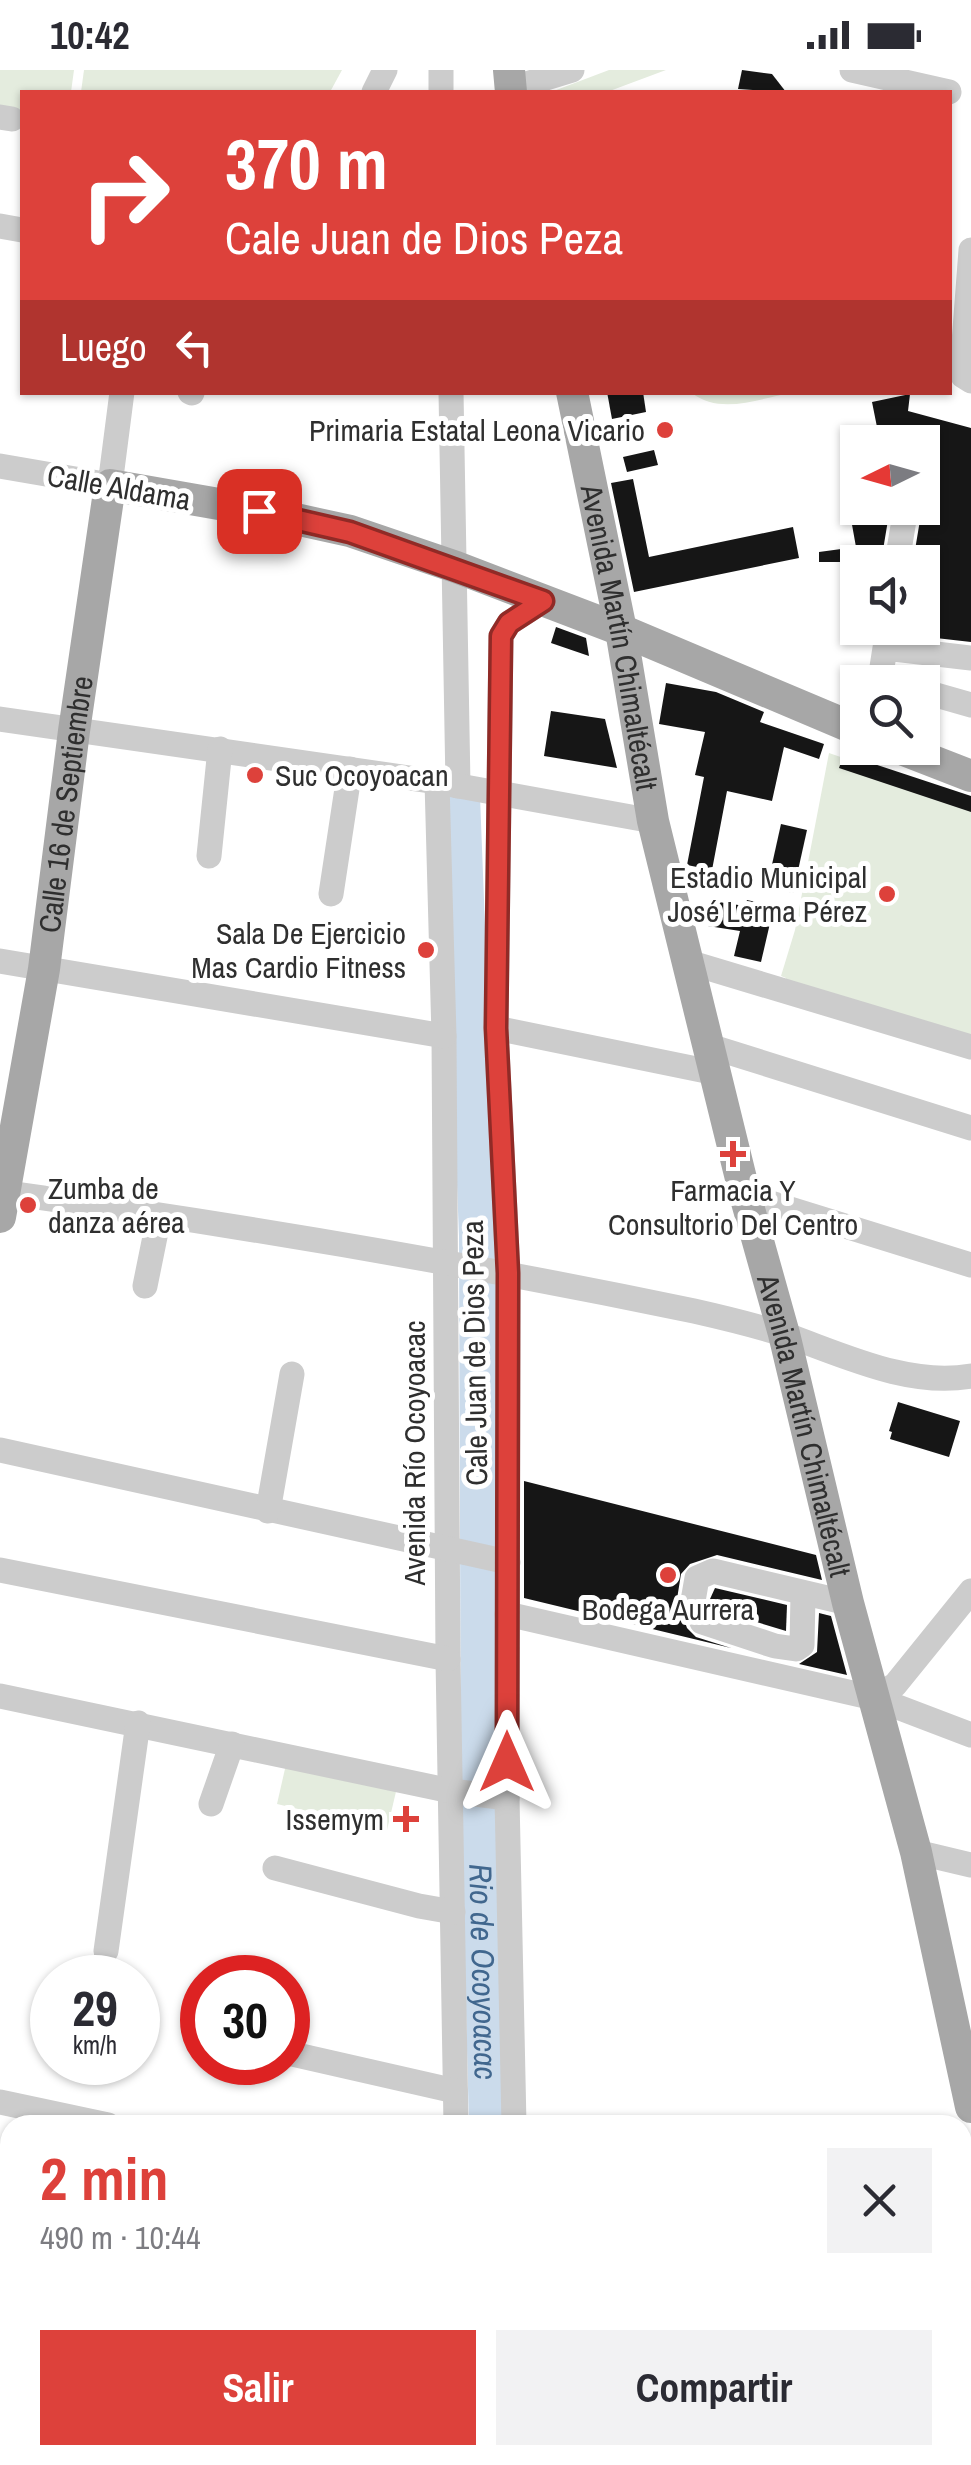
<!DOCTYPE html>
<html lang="es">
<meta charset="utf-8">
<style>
:root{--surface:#fff;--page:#f2f2f3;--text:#2b2b33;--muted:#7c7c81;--accent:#dd413b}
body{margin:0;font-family:"Archivo Narrow",sans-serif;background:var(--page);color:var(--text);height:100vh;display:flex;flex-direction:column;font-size:38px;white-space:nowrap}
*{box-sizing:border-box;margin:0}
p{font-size:32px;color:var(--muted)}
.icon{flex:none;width:55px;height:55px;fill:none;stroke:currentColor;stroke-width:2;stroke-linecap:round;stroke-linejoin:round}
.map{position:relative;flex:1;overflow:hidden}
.sheet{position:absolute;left:0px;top:2045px;width:972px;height:350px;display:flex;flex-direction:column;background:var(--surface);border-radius:30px 30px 0 0;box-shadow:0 2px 8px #0004}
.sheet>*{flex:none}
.guide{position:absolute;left:20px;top:20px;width:932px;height:305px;border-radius:0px;box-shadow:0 2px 8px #0004;background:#dd413b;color:#fff;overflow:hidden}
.needle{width:65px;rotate:265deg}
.buttons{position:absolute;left:840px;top:355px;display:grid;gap:20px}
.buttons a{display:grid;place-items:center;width:100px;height:100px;border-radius:0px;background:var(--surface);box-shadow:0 2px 8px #0004;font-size:50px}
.speed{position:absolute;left:30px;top:1885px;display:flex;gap:20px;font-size:50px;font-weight:700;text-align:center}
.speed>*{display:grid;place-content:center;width:130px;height:130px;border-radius:50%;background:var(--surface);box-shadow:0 2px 8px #0004;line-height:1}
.speed small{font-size:25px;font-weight:400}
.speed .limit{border:15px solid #d22;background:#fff;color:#111}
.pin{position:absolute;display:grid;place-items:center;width:85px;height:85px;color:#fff;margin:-42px;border-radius:20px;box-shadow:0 5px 15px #0006}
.me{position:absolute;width:110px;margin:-55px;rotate:0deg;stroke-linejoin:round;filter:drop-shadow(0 0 8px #0008)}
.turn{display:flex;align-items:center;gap:35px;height:210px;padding:0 40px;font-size:45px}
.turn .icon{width:130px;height:130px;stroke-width:2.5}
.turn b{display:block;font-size:70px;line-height:85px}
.then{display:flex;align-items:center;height:95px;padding:0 40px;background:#0003;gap:20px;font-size:38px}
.round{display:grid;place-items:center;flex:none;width:105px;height:105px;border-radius:0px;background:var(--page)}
.headline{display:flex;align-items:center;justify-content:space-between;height:170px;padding:0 40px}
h1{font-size:60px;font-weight:700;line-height:75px;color:var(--accent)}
.button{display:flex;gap:20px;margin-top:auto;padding:20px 40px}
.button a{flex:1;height:115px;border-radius:0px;background:var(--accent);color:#fff;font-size:40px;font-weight:700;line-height:115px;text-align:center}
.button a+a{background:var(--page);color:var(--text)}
.status{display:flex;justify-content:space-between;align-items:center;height:70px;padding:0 50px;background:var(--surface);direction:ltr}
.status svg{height:28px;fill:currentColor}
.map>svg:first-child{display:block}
</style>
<div class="status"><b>10:42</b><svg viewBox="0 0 49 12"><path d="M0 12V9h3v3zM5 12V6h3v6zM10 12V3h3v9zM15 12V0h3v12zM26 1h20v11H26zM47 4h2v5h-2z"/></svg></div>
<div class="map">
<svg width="971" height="2395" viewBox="0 0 971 2395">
<rect width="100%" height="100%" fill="#fff"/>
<!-- green -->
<g fill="#e4ecde">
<polygon points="0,0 74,0 71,22 22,22 22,40 0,37"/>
<polygon points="84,0 342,0 330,22 81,22"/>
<polygon points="609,0 666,0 607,22 551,22"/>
<path d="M692 323H790C758 329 720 345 692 323Z"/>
<polygon points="829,683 971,732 971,970 784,915 786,908 781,906 795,860"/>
<polygon points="287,1690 398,1713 387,1760 277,1734"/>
</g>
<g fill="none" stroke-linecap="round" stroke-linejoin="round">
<!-- river -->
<g stroke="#cbdbeb" stroke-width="38">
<path id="s1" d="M461 727 478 1166 480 1748 488 2055"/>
<polyline points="497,2385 497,2395"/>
</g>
</g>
<!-- building -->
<g fill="#161616">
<polygon points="742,0 772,4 786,22 738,19"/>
<polygon points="607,322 643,322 646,342 612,349"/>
<polygon points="910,324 908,341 971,358 971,572 883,562 884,558 922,558 922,492 913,492 922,438 922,372 906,372 907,367 880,372 872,332"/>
<polygon points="654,380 658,395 627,402 623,387"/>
<polygon points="633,409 649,487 793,457 799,488 634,522 611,413"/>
<polygon points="849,438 890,438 881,492 819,492 819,482 856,477"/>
<polygon points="556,557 586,568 589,586 551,573"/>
<polygon points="666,613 716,622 764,642 760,652 824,674 819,689 784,677 772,731 727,721 712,800 687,795 704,707 695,705 705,662 659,654"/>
<polygon points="551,641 605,649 617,698 544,686"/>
<polygon points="844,684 971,726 971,742 839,698"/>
<polygon points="781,754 807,760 793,823 767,817"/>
<polygon points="747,830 774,836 761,892 734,886 740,861 708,856 712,831 745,836"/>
<polygon points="898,1332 960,1351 949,1387 890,1369 892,1362 889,1361"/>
<polygon points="524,1411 816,1485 822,1510 717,1485 690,1494 681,1504 677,1529 687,1558 696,1567 731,1578 524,1528"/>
<polygon points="715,1518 787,1535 786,1561 714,1539 710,1529"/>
<polygon points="819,1543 831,1546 847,1605 799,1594 817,1582"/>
</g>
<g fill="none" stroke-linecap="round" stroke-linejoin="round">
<!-- minor -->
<g stroke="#ccc" stroke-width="25">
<polyline points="441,0 441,22"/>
<polyline points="852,0 949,22"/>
<polyline points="510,19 572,0"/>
<polyline points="374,22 385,0"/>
<polyline points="0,47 12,49"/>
<polyline points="0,156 22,160"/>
<polyline points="971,180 962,299 963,306 971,311"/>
<polyline points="190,322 192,323"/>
<polyline points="451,322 458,716"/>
<polyline points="0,396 110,415 122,322"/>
<polyline points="897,492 906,438"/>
<polyline points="880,610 885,578 971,588"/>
<polyline points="922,621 971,635"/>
<polyline points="0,649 437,712 653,751"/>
<polyline points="437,712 444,966 448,1589 456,2055"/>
<polyline points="209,786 220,679"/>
<polyline points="331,824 350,699"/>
<polyline points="0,891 444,966"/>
<polyline points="688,892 971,977"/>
<polyline points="496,958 716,1003"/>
<polyline points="709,976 971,1058"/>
<path d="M0 1122C232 1154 464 1193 694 1241 725 1248 758 1256 789 1266 845 1286 910 1317 971 1306"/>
<polyline points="745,1125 971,1195"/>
<polyline points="145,1216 159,1147"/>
<polyline points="0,1380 508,1492"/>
<polyline points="268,1441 292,1304"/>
<polyline points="0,1500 448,1589"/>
<polyline points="803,1524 802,1575 796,1579 775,1576 702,1552 693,1531 697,1508 713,1501 848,1533"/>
<polyline points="507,1544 874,1628 971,1665"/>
<polyline points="0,1626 451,1721 507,1728"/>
<polyline points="874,1628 895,1615 971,1521"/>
<polyline points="211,1734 232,1674"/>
<polyline points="916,1782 971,1795"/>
<polyline points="275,1798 419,1836 453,1842"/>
<polyline points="106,1881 138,1653"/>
<polyline points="288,1983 455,2021"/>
<polyline points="0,2032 108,2055"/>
<polyline points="514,2055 507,1728 508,1203 496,958 501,566 509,553 543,531"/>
<polyline points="962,2303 971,2305"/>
<polyline points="0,2374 10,2374"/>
<polyline points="464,2385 464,2395"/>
<polyline points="515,2385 516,2395"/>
<polyline points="929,2385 969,2395"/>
</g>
<!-- major -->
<g stroke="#a7a7a7" stroke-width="32">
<polyline points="509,0 511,22"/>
<path id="s2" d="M572 322 621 560 653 751 745 1125 784 1264 848 1533 916 1782 971 2037"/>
<polyline points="899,678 971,706"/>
<path id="s3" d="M0 1147 44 899 74 661 110 415 259 441 350 461 456 497 621 560 858 660"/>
</g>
</g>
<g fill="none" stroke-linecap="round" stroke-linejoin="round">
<defs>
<polyline id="route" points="259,441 350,462 543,531 509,553 501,566 496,958 508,1203 507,1692"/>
</defs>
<!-- route casing -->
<use href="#route" stroke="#902a26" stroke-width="25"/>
<!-- route -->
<use href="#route" stroke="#dd413b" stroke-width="18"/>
</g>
<!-- markers -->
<g fill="#dd413b" stroke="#fff" stroke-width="4">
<circle cx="665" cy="360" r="10"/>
<circle cx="255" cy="705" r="10"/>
<circle cx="887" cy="824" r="10"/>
<circle cx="426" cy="880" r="10"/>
<path d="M728 1069h10v10h10v10h-10v10h-10v-10h-10v-10h10z"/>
<circle cx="28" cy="1135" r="10"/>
<circle cx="668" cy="1505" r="10"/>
<path d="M401 1734h10v10h10v10h-10v10h-10v-10h-10v-10h10z"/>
</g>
<g text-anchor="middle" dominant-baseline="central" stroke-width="10" stroke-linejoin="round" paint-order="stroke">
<!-- poi labels -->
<g font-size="30" fill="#2f2f2f" stroke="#fff" text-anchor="end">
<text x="645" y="360">Primaria Estatal Leona Vicario</text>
<text x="275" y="705" text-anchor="start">Suc Ocoyoacan</text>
<text x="867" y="807">Estadio Municipal<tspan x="867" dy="34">José Lerma Pérez</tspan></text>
<text x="406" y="863">Sala De Ejercicio<tspan x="406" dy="34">Mas Cardio Fitness</tspan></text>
<text x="48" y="1118" text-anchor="start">Zumba de<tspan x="48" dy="34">danza aérea</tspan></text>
<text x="733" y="1120" text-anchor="middle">Farmacia Y<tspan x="733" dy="34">Consultorio Del Centro</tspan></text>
<text x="668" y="1539" text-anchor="middle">Bodega Aurrera</text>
<text x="384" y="1749">Issemym</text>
</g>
<!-- street labels -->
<g font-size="30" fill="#2f2f2f" stroke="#fff">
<text transform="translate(119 417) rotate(10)">Calle Aldama</text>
<text stroke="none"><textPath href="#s2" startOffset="250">Avenida Martín Chimaltécalt</textPath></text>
<text stroke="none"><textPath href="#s3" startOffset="418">Calle 16 de Septiembre</textPath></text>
<text transform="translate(474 1283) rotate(-91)">Cale Juan de Dios Peza</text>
<text stroke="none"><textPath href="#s2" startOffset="1060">Avenida Martín Chimaltécalt</textPath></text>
<text transform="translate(414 1383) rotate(-90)">Avenida Río Ocoyoacac</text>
</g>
<!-- water labels -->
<g font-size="32" font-style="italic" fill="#41678e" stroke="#fff">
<text stroke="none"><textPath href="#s1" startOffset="1175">Rio de Ocoyoacac</textPath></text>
</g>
</g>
</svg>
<div class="buttons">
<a><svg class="needle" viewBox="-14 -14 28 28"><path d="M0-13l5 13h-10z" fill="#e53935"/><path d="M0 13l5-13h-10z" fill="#7c7c81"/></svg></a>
<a><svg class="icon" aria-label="sound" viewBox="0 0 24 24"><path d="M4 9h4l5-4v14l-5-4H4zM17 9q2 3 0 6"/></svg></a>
<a><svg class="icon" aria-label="search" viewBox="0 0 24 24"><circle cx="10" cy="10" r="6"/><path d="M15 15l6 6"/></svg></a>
</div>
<div class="speed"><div>29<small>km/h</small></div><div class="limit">30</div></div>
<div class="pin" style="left:259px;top:441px;background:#d93025"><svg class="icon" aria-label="arrive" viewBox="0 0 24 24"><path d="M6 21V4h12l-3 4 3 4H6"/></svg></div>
<svg class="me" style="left:507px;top:1692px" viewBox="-20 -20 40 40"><path d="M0-17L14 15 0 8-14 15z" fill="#dd413b" stroke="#fff" stroke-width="4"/></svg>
<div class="guide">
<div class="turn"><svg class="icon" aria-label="right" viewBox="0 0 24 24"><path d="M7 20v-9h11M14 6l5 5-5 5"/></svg><div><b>370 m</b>Cale Juan de Dios Peza</div></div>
<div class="then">Luego<svg class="icon" aria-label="left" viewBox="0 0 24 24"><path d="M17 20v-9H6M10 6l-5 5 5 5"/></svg></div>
</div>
<section class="sheet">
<div class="headline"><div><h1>2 min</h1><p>490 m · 10:44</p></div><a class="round"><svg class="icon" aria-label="close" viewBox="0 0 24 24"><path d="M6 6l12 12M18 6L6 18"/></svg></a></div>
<div class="button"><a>Salir</a><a>Compartir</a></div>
</section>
</div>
